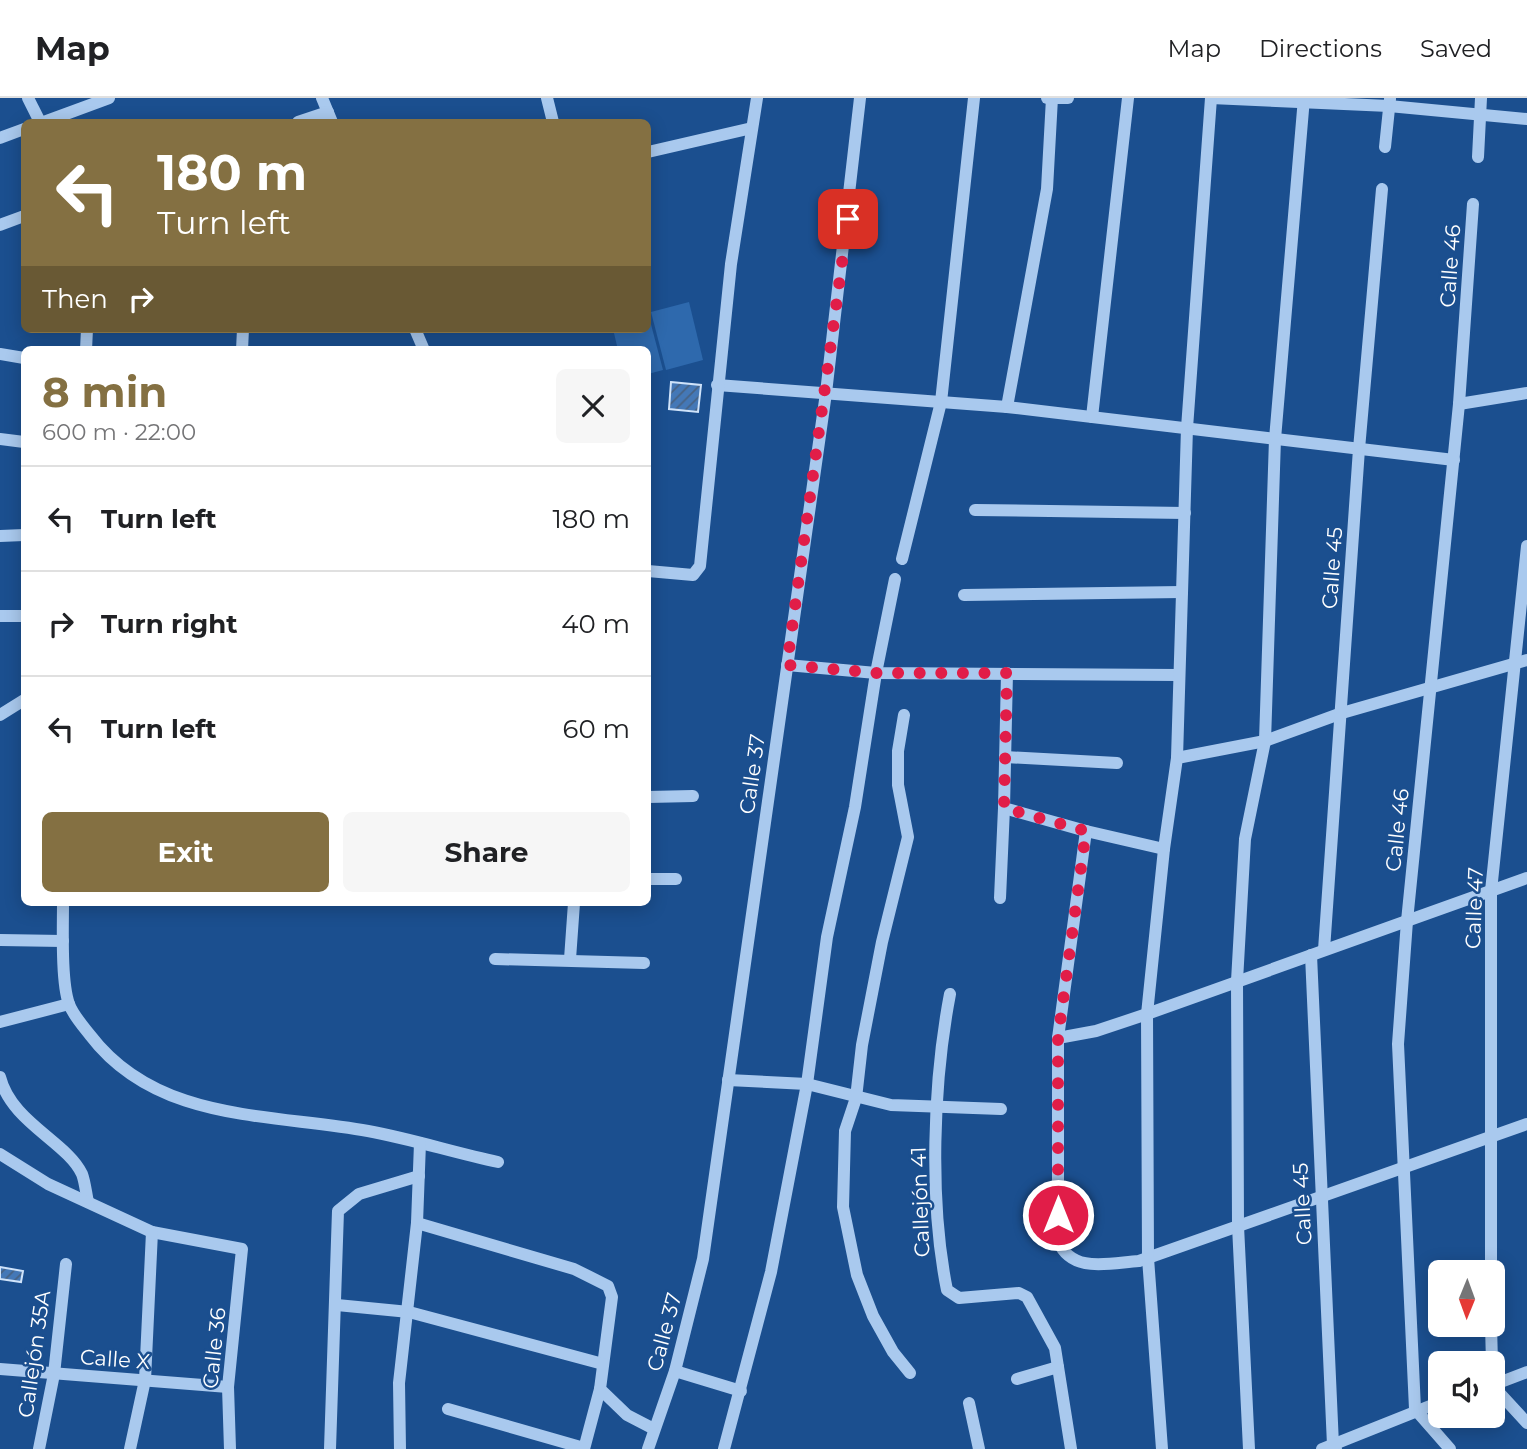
<!DOCTYPE html>
<meta charset="utf-8">
<style>
:root{--surface:#fff;--page:#f6f6f6;--text:#202124;--muted:#757577;--line:#e0e0e0;--accent:#847042}
body{margin:0;font-family:Montserrat,sans-serif;background:var(--page);color:var(--text);height:100vh;display:flex;flex-direction:column;font-size:26px;white-space:nowrap}
*{box-sizing:border-box;margin:0}
p{font-size:23px;color:var(--muted)}
.icon{flex:none;width:38px;height:38px;fill:none;stroke:currentColor;stroke-width:2;stroke-linecap:round;stroke-linejoin:round}
.map{position:relative;flex:1;overflow:hidden}
.sheet{position:absolute;left:21px;top:248px;width:630px;height:560px;display:flex;flex-direction:column;background:var(--surface);border-radius:10px;box-shadow:0 4px 18px #0003}
.sheet>*{flex:none}
.guide{position:absolute;left:21px;top:21px;width:630px;height:214px;border-radius:10px;box-shadow:0 4px 18px #0003;background:#847042;color:#fff;overflow:hidden}
.needle{width:46px;rotate:181deg}
.tools{position:absolute;left:1428px;top:1162px;display:grid;gap:14px}
.tools a{display:grid;place-items:center;width:77px;height:77px;border-radius:10px;background:var(--surface);box-shadow:0 4px 18px #0003;font-size:35px}
.pin{position:absolute;display:grid;place-items:center;width:60px;height:60px;color:#fff;margin:-30px;border-radius:14px;box-shadow:0 4px 10px #0006}
.me{position:absolute;width:77px;margin:-38px;rotate:0deg;stroke-linejoin:round;filter:drop-shadow(0 0 5px #0008)}
.turn{display:flex;align-items:center;gap:24px;height:147px;padding:0 21px;font-size:32px}
.turn .icon{width:91px;height:91px;stroke-width:2.5}
.turn b{display:block;font-size:49px;line-height:60px}
.then{display:flex;align-items:center;height:66px;padding:0 21px;background:#0003;gap:14px;font-size:26px}
.round{display:grid;place-items:center;flex:none;width:74px;height:74px;border-radius:10px;background:var(--page)}
.headline{display:flex;align-items:center;justify-content:space-between;height:119px;padding:0 21px}
h1{font-size:42px;font-weight:700;line-height:52px;color:var(--accent)}
.action{display:flex;gap:14px;margin-top:auto;padding:14px 21px}
.action a{flex:1;height:80px;border-radius:10px;background:var(--accent);color:#fff;font-size:28px;font-weight:700;line-height:80px;text-align:center}
.action a+a{background:var(--page);color:var(--text)}
ul{padding:0;list-style:none}
li{display:flex;align-items:center;gap:21px;height:105px;padding:0 21px;border-top:2px solid var(--line)}
li div{flex:1}
li b{display:block;font-size:26px}
li em{font-style:normal}
header{display:flex;align-items:center;gap:42px;box-sizing:border-box;height:98px;padding:0 35px;background:var(--surface);border-bottom:2px solid var(--line)}
header strong{font-size:33px}
nav{display:flex;gap:38px;margin-inline-start:auto;font-size:24px}
.map>svg:first-child{display:block}
</style>
<header>
<strong>Map</strong>
<nav><a>Map</a><a>Directions</a><a>Saved</a></nav>
</header>
<div class="map">
<svg width="1527" height="1351" viewBox="0 0 1527 1351">
<defs>
<pattern id="building-hatch" width="6" height="6" patternUnits="userSpaceOnUse" patternTransform="scale(1.75)"><rect width="6" height="6" fill="#4478b7"/><path d="M-1 1l2-2M0 6l6-6M5 7l2-2" fill="none" stroke="#486282"/></pattern>
</defs>
<rect width="100%" height="100%" fill="#1b4f8f"/>
<!-- park -->
<g fill="#2e69ad">
<polygon points="689,204 703,262 666,272 651,214"/>
<polygon points="648,215 663,272 648,276 648,252 618,252 613,231 648,231"/>
</g>
<!-- building -->
<g fill="url(#building-hatch)" stroke="#cfe3fa" stroke-width="2">
<polygon points="671,284 701,287 698,314 669,311"/>
<polygon points="0,1169 23,1173 21,1184 0,1181"/>
</g>
<g fill="none" stroke-linecap="round" stroke-linejoin="round">
<!-- minor -->
<g stroke="#a9c9ee" stroke-width="12">
<polyline points="28,0 40,24"/>
<polyline points="322,0 332,24"/>
<polyline points="547,0 553,24"/>
<polyline points="1047,0 1068,0"/>
<polyline points="1211,0 1389,8 1527,21"/>
<polyline points="44,24 109,0"/>
<polyline points="298,24 328,14"/>
<polyline points="0,40 24,31"/>
<polyline points="1385,49 1390,1"/>
<polyline points="648,54 752,30"/>
<polyline points="1478,59 1481,0"/>
<polyline points="0,127 24,118"/>
<polyline points="415,231 424,252"/>
<polyline points="86,252 87,231"/>
<polyline points="242,252 243,231"/>
<polyline points="0,256 24,260"/>
<polyline points="717,287 1007,309 1454,362"/>
<polyline points="1459,306 1527,295"/>
<polyline points="1007,309 1047,91 1052,0"/>
<polyline points="1092,319 1128,0"/>
<polyline points="0,341 24,344"/>
<polyline points="975,412 1185,415"/>
<polyline points="0,438 24,437"/>
<polyline points="902,461 941,304 974,0"/>
<polyline points="648,473 693,477 700,468 731,166 757,0"/>
<polyline points="964,497 1182,494"/>
<polyline points="0,518 24,518"/>
<polyline points="787,567 876,575 1179,577"/>
<polyline points="1007,575 1004,710 1086,733 1164,751"/>
<polyline points="0,617 24,602"/>
<polyline points="904,617 898,653 898,687 908,739 882,844 862,947 856,1000 845,1033 843,1109 857,1177 873,1218 893,1254 910,1275"/>
<polyline points="1005,659 1117,665"/>
<polyline points="1177,660 1265,643 1342,615 1527,562"/>
<polyline points="648,699 693,698"/>
<path d="M1086 733 1058 940V1143C1072 1176 1109 1165 1139 1163L1527 1026"/>
<polyline points="648,781 676,781"/>
<polyline points="1000,800 1004,710"/>
<path d="M63 805C63 830 61 884 69 906 73 917 83 928 90 937 157 1025 270 1015 368 1033 412 1041 455 1055 498 1064"/>
<polyline points="0,842 63,843"/>
<polyline points="1324,852 1359,351 1382,91"/>
<polyline points="1311,857 1333,1347 1336,1351"/>
<polyline points="495,861 644,865"/>
<polyline points="570,861 574,805"/>
<path d="M950 896C933 985 929 1103 947 1192L959 1200 1019 1195 1027 1199 1055 1250 1071 1351"/>
<polyline points="0,924 69,906"/>
<polyline points="1058,940 1096,933 1147,916 1527,780"/>
<path d="M0 979C11 1024 67 1044 82 1076 85 1084 86 1095 88 1104"/>
<polyline points="728,982 807,986 891,1007 1001,1011"/>
<polyline points="0,1056 48,1086 152,1134 242,1151 228,1289 230,1351"/>
<polyline points="417,1125 574,1171 608,1188 612,1199 600,1291 627,1317 654,1331"/>
<polyline points="1491,1174 1491,793 1527,448"/>
<polyline points="337,1207 409,1214 603,1266"/>
<polyline points="1491,1227 1492,1265"/>
<polyline points="0,1271 228,1289"/>
<polyline points="675,1273 741,1293"/>
<polyline points="1017,1281 1058,1269"/>
<polyline points="1493,1287 1527,1274"/>
<polyline points="1493,1288 1527,1325"/>
<polyline points="969,1305 979,1351"/>
<polyline points="448,1311 584,1350"/>
<polyline points="39,1351 54,1276 66,1166"/>
<polyline points="130,1351 145,1282 152,1134"/>
<polyline points="330,1351 338,1113 359,1096 419,1078"/>
<polyline points="400,1351 399,1285 417,1125 420,1045"/>
<polyline points="584,1351 600,1291"/>
<polyline points="648,1351 675,1273 703,1161 826,295 860,0"/>
<polyline points="724,1351 771,1174 807,986 827,839 855,709 876,575 895,481"/>
<polyline points="1162,1351 1148,1160 1147,916 1164,751 1177,660 1187,330 1211,0"/>
<polyline points="1249,1351 1238,1128 1237,883 1245,741 1265,643 1275,341 1304,0"/>
<polyline points="1322,1351 1440,1304"/>
<polyline points="1450,1351 1415,1311 1398,946 1407,823 1459,306 1473,106"/>
</g>
</g>
<g fill="none" stroke-linecap="round" stroke-linejoin="round">
<!-- route -->
<polyline stroke="#e11d48" stroke-width="12" stroke-dasharray="0 21.6" points="848,121 787,567 876,575 1007,575 1004,710 1086,733 1058,940 1058,1117"/>
</g>
<g text-anchor="middle" dominant-baseline="central" stroke-width="5" stroke-linejoin="round" paint-order="stroke">
<!-- street labels -->
<g font-size="21" fill="#fff" stroke="#1b4f8f">
<text transform="translate(1450 168) rotate(-86)">Calle 46</text>
<text transform="translate(1332 470) rotate(-86)">Calle 45</text>
<text transform="translate(752 676) rotate(-82)">Calle 37</text>
<text transform="translate(1397 732) rotate(-84)">Calle 46</text>
<text transform="translate(1474 810) rotate(-88)">Calle 47</text>
<text transform="translate(920 1104) rotate(-92)">Callejón 41</text>
<text transform="translate(1302 1106) rotate(-93)">Calle 45</text>
<text transform="translate(664 1234) rotate(-75)">Calle 37</text>
<text transform="translate(214 1250) rotate(-84)">Calle 36</text>
<text transform="translate(34 1256) rotate(-82)">Callejón 35A</text>
<text transform="translate(115 1261) rotate(4)">Calle X</text>
</g>
</g>
</svg>
<div class="tools">
<a><svg class="needle" viewBox="-14 -14 28 28"><path d="M0-13l5 13h-10z" fill="#e53935"/><path d="M0 13l5-13h-10z" fill="#757577"/></svg></a>
<a><svg class="icon" aria-label="sound" viewBox="0 0 24 24"><path d="M4 9h4l5-4v14l-5-4H4zM17 9q2 3 0 6"/></svg></a>
</div>
<div class="pin" style="left:848px;top:121px;background:#d93025"><svg class="icon" aria-label="arrive" viewBox="0 0 24 24"><path d="M6 21V4h12l-3 4 3 4H6"/></svg></div>
<svg class="me" style="left:1058px;top:1117px" viewBox="-20 -20 40 40"><circle r="17" fill="#e11d48" stroke="#fff" stroke-width="3"/><path d="M0-11L8 9 0 5-8 9z" fill="#fff"/></svg>
<div class="guide">
<div class="turn"><svg class="icon" aria-label="left" viewBox="0 0 24 24"><path d="M17 20v-9H6M10 6l-5 5 5 5"/></svg><div><b>180 m</b>Turn left</div></div>
<div class="then">Then<svg class="icon" aria-label="right" viewBox="0 0 24 24"><path d="M7 20v-9h11M14 6l5 5-5 5"/></svg></div>
</div>
<section class="sheet">
<div class="headline"><div><h1>8 min</h1><p>600 m · 22:00</p></div><a class="round"><svg class="icon" aria-label="close" viewBox="0 0 24 24"><path d="M6 6l12 12M18 6L6 18"/></svg></a></div>
<ul>
<li><svg class="icon" aria-label="left" viewBox="0 0 24 24"><path d="M17 20v-9H6M10 6l-5 5 5 5"/></svg><div><b>Turn left</b></div><em>180 m</em></li>
<li><svg class="icon" aria-label="right" viewBox="0 0 24 24"><path d="M7 20v-9h11M14 6l5 5-5 5"/></svg><div><b>Turn right</b></div><em>40 m</em></li>
<li><svg class="icon" aria-label="left" viewBox="0 0 24 24"><path d="M17 20v-9H6M10 6l-5 5 5 5"/></svg><div><b>Turn left</b></div><em>60 m</em></li>
</ul>
<div class="action"><a>Exit</a><a>Share</a></div>
</section>
</div>
